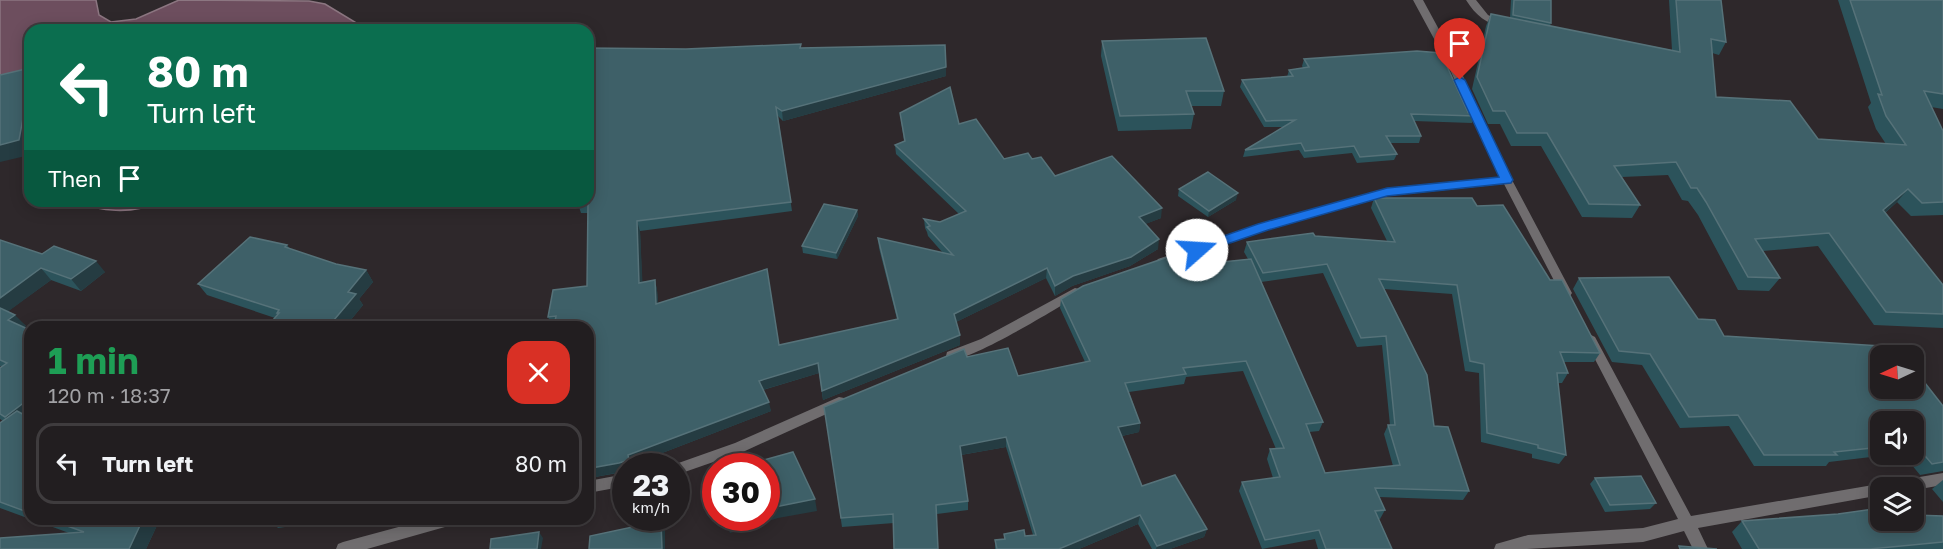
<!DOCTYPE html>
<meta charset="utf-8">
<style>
:root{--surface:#221e20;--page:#2a2729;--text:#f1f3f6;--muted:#a2a2a5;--line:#3f3c3e}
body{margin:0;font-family:"Golos Text",sans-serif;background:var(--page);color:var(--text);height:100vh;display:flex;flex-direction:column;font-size:22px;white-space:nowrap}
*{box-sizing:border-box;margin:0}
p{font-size:20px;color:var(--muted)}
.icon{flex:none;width:33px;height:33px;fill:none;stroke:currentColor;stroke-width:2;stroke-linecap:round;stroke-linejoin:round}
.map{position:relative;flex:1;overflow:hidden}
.panel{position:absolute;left:24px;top:321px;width:570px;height:204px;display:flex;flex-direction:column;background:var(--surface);border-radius:18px;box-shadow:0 3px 15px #0003,0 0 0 2px var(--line)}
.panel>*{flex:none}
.banner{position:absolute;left:24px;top:24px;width:570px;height:183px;border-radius:18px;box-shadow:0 3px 15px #0003,0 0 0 2px var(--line);background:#0b6e4f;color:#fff;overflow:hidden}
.needle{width:39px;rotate:266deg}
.fabs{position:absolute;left:1870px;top:345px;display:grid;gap:12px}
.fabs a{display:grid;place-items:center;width:54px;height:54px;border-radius:12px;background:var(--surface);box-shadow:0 3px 15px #0003,0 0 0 2px var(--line);font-size:30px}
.speed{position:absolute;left:612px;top:453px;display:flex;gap:12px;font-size:30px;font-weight:700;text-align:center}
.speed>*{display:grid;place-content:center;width:78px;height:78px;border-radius:50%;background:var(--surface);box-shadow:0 3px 15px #0003,0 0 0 2px var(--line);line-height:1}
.speed small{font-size:15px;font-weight:400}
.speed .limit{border:9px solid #d22;background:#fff;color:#111}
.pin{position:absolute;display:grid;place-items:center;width:51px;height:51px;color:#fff;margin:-62px -26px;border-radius:50% 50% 50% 0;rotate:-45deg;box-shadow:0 0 6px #0007}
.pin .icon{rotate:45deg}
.me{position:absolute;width:66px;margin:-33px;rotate:71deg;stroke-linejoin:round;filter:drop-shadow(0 0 4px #0008)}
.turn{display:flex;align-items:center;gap:21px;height:126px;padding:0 24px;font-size:27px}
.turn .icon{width:78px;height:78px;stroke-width:2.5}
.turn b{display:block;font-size:42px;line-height:51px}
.then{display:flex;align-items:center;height:57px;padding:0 24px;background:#0003;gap:12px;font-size:22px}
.round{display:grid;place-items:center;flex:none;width:63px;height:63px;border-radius:18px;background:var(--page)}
.headline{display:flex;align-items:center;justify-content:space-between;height:102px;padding:0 24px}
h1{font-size:36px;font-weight:700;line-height:45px;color:#1e9e55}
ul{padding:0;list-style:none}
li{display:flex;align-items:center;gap:18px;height:81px;margin:0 12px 9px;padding:0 12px;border:3px solid var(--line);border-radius:18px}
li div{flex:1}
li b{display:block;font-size:22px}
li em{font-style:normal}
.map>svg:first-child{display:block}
</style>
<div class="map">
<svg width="1943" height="549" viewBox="0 0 1943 549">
<rect width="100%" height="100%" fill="#2e282b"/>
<!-- water -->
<g fill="#6d4e5e" stroke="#8c7681" stroke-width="1.5">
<polygon points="0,0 96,0 99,15 111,22 136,19 179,0 309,1 325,4 368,30 30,30 30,82 0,88"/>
<path d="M70 201H160C131 216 101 211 70 201Z"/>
</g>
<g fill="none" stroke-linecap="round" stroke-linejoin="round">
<!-- lane -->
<path fill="#706d6f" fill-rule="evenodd" d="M1466 0H1476L1488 15 1509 25 1504 28C1486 23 1476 16 1466 0Z"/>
<!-- street -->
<g fill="#706d6f" fill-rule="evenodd">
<polygon points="1413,0 1423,0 1455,59 1512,180 1572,293 1570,296 1562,296 1504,184 1387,196 1267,230 1166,265 1158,265 1156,262 1158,259 1259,224 1387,188 1500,177 1445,59"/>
<path d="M1075 288 1079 289 1081 292 1079 295C1059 307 965 365 947 360L946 356 947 352 981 339Z"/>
<polygon points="1591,335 1595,337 1691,516 1943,473 1943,485 1914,490 1914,488 1881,488 1881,495 1698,528 1708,549 1693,549 1684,531 1643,542 1527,549 1494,549 1496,544 1528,535 1643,528 1678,519 1585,340 1587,337"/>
<polygon points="839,397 844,398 846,402 844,406 745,451 676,475 676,466 670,466 735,443"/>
<polygon points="626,474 626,486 588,493 588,481"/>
<polygon points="428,519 459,519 457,524 452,525 367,549 336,549 338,544 343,542"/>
</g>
</g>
<!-- wall -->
<g fill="#2c535b" fill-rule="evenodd">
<polygon points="1511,0 1551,0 1551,23 1550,26 1672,50 1669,0 1721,0 1726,42 1719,55 1712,53 1716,97 1818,139 1886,144 1876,129 1868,107 1871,103 1838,0 1943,0 1943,109 1931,107 1943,131 1943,215 1911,216 1897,202 1885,213 1943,285 1943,328 1874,325 1818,246 1763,251 1780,278 1769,291 1738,290 1698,215 1688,201 1682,200 1668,175 1622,177 1640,205 1632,218 1582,217 1541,146 1511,146 1500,124 1488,124 1472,89 1486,26 1491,14 1510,18"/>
<polygon points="1102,41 1224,91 1221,106 1191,106 1194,114 1191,129 1118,131 1101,56"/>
<polygon points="801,48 946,76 783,121 778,116 792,211 640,231 642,282 655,280 657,290 658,303 779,345 897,319 879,248 878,238 943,253 928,236 927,232 925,228 924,219 940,222 959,214 896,154 895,145 904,141 900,113 959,124 1004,159 1032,159 1055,176 1161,218 1145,224 1158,249 1130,266 1072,286 1055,296 1046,278 956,322 960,335 960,345 823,400 819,373 763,390 771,411 631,465 623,472 595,477 593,355 588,355 588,327 552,326 548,317 587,286 588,213 581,213 578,204"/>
<polygon points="1304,59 1467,110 1470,105 1475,116 1472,123 1414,121 1421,136 1419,143 1390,143 1397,154 1394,160 1357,163 1352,153 1304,158 1299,150 1243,157 1245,150 1284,127 1264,127 1240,87 1242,80 1287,77 1289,70 1303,68 1302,66"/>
<polygon points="1179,189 1236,200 1208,217 1178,196"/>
<path d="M1374 198 1477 206 1550 280 1600 353 1594 362H1564L1568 373 1562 383H1558L1566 455 1559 464 1532 458V454L1481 442 1479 373 1465 371 1452 294 1384 289 1434 426 1469 491 1463 500 1379 497 1385 510 1380 519H1379L1392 549H1318L1315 539 1262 549 1239 491 1242 482 1273 478 1267 459 1270 449H1276L1243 371 1186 377 1184 384 1129 392 1140 423 1139 432 1122 436 1142 486 1207 529 1204 537 1170 549H1152L1138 524 1079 549H995V540L1004 539V534L1025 536 1033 535 1006 447 961 455 968 501V510L937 514 894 523 842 527 824 407 967 357 1018 376 1085 362 1060 308 1061 299 1183 266 1248 259 1244 252 1247 242 1315 236 1387 241 1371 208ZM1323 273 1357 347 1382 345 1390 425H1388L1384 434 1393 466 1325 473 1309 432 1319 431 1323 422 1261 282Z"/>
<polygon points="857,210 858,216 837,259 803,253 802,246"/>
<polygon points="0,240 42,254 105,272 81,291 51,280 8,311 26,326 24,327 30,330 30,519 0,508 0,423 3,421 0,419 0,368 2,367 0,366"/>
<polygon points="287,245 290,249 336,264 366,270 373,282 359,299 363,305 345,327 267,327 275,318 207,295 198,284"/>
<polygon points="1579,278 1698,319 1724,336 1943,406 1943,471 1920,475 1903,454 1914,454 1914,422 1881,422 1881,454 1896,454 1829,462 1826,466 1754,466 1729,426 1680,428 1642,365 1612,362 1573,289"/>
<polygon points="1595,478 1656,503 1650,509 1605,512 1590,484"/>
<polygon points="1943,480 1943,502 1932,489"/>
<polygon points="1943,516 1943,549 1742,549 1732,532 1742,521 1881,520"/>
<polygon points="31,519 160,519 146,549 0,549 69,533"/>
<polygon points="270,519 335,519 334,520 278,528"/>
</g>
<!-- shaded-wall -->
<g fill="#253c42">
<polygon points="946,67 946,76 783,121 782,111"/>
<polygon points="30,81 30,155 0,162 0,145"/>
<polygon points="1908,189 1897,202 1873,223 1883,210"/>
<polygon points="1238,193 1236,200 1208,217 1209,211"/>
<polygon points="1162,208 1161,218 1138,227 1139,217"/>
<polygon points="857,210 858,216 837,259 836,253"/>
<polygon points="637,221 640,231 643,292 639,283"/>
<polygon points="1159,239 1158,249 1130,266 1072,286 1055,296 1055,286 1073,276"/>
<polygon points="96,261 105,272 81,291 71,279"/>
<polygon points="41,268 51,280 2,316 0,314 0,298"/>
<polygon points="1047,268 1046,278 954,323 954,314"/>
<polygon points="366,270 373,282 359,299 363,305 345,327 328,327 348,292"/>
<polygon points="655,280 657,290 659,313 656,304"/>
<polygon points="15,315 26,326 19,331 8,320"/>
<polygon points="960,335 960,345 823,400 822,391"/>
<polygon points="818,363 819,373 762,390 759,381"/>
<polygon points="30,398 30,418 17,428 5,417"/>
<polygon points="769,402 771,411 631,465 632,466 626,466 626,471 595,477 591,468 628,455"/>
<polygon points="1140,423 1139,432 1117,437 1118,427"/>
<polygon points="1006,437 1006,447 960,455 960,446"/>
<polygon points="815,499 817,511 778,518 730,533 726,521 739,518 766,518 766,509 775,507"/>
<polygon points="1140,515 1138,524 1079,549 1059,549"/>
<polygon points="143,519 160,519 146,549 129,549"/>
<polygon points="661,521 665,530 665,549 662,549"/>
<polygon points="1207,529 1204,537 1170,549 1156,549 1157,546"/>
<polygon points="539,532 543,538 541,549 537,549"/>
</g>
<!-- building -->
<g fill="#3e6068" stroke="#567279" stroke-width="1.5">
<polygon points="1514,0 1551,0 1551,23 1513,15"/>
<polygon points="1676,0 1721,0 1726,42 1711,39 1716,97 1790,101 1818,139 1906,145 1886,116 1878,94 1882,95 1850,0 1943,0 1943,94 1924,91 1943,131 1943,202 1922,203 1908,189 1883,210 1943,285 1943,314 1886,312 1829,233 1755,239 1780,278 1748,277 1706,202 1697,188 1691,188 1676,162 1614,166 1640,205 1589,204 1547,133 1517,133 1505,111 1493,111 1477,77 1491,14 1680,52"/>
<polygon points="1206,38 1224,91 1186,91 1194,114 1120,116 1102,41"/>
<polygon points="801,44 800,48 945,45 946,67 782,111 776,107 791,202 637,221 639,283 655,280 656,304 767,269 779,345 898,319 878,238 953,255 927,227 930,226 924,219 940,222 966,211 895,145 905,141 900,113 950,87 959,124 976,119 1004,159 1028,153 1032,159 1041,157 1055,176 1112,156 1162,208 1139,217 1159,239 1131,257 1073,276 1055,286 1047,268 954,314 960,335 822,391 818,363 759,381 769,402 628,455 629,460 619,463 591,468 594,346 588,346 588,327 554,327 556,316 548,317 553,290 587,286 588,203 578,204 579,201 588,201 588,152 590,144 588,145 588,48 686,49"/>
<polygon points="1417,51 1441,53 1468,112 1470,105 1475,116 1411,114 1421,136 1386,136 1397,154 1360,157 1354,146 1305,151 1301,143 1245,150 1295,120 1266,121 1242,80 1293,76 1289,70 1309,67 1304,59"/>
<polygon points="30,68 30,81 19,140 0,145 0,75"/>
<polygon points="1208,172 1238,193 1209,211 1179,189"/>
<polygon points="1374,198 1472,198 1477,206 1503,205 1550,280 1562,280 1600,353 1560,352 1568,373 1557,373 1566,455 1538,448 1538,445 1487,433 1484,364 1470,361 1457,285 1379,279 1427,375 1434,426 1448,427 1469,491 1375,488 1385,510 1375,511 1392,549 1326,549 1319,530 1265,540 1242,482 1280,477 1270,449 1284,448 1246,361 1183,368 1186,374 1125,383 1140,423 1118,427 1142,486 1175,475 1207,529 1157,546 1140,515 1059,549 997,549 995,540 1005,539 1004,534 1024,530 1025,536 1036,535 1006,437 960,446 968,501 936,505 938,549 894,549 893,514 841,518 824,407 964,349 967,357 1008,348 1018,376 1090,361 1061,299 1083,286 1174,255 1183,266 1251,259 1323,422 1306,424 1325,473 1400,465 1388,425 1395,425 1386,336 1361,338 1327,264 1263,273 1247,242 1313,233 1315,236 1395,242"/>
<polygon points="824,204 857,210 836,253 802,246"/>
<polygon points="250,237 287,245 285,247 336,264 366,270 348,292 356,294 328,327 267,327 279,313 277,313 279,310 198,284"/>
<polygon points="0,240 42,254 54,246 96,261 71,279 41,268 0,298"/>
<polygon points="1669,277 1698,319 1715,320 1724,336 1897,347 1903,356 1881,356 1881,388 1914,388 1914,369 1943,406 1943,462 1932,464 1914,443 1914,422 1881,422 1881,447 1834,452 1837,455 1764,455 1738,415 1689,417 1650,354 1619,351 1579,278"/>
<polygon points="0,308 15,315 8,320 30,330 30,398 5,417 0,414 0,368 7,363 0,360"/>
<polygon points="17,411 30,418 30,513 0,502 0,423"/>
<polygon points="793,452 815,499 775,507 766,509 766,466 750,466 749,464"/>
<polygon points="1641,476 1656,503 1610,505 1595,478"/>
<polygon points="1881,508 1881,520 1914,520 1914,515 1943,516 1943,542 1870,549 1759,549 1742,521 1838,514"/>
<polygon points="725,518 739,518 726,521"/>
<polygon points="48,519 143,519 129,549 0,549 0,538 84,532"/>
<polygon points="661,521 662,549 589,549 590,536"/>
<polygon points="539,532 537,549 490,549 491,539"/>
<polygon points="1679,546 1717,549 1680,549"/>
</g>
<!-- route -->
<polygon fill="#1a73e8" stroke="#114b97" stroke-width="1.5" points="1460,77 1465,80 1513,180 1511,183 1387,196 1268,230 1201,253 1192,253 1192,247 1258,224 1387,188 1499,177 1454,80"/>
</svg>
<div class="fabs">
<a><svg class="needle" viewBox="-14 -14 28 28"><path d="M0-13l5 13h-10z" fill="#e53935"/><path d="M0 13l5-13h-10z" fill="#a2a2a5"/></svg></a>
<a><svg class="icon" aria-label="sound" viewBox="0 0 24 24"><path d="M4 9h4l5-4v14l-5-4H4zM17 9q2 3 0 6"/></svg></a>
<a><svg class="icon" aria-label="layers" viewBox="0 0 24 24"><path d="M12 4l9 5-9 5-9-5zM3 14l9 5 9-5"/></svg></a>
</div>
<div class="speed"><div>23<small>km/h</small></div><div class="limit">30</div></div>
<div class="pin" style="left:1460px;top:80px;background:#d93025"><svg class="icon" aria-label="arrive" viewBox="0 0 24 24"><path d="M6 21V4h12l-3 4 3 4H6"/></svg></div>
<svg class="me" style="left:1197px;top:250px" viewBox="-20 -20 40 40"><circle r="19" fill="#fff"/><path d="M0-13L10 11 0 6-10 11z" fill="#1a73e8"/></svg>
<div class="banner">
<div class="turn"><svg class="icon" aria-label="left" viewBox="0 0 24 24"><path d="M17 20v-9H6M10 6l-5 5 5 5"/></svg><div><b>80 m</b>Turn left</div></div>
<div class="then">Then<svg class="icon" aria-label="arrive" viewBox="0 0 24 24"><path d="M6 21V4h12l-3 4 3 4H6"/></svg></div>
</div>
<section class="panel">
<div class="headline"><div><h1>1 min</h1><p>120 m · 18:37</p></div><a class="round" style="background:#d93025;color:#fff"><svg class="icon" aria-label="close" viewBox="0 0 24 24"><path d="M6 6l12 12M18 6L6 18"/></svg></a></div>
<ul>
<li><svg class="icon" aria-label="left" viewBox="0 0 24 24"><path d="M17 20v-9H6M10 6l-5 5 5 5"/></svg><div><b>Turn left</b></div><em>80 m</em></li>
</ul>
</section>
</div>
